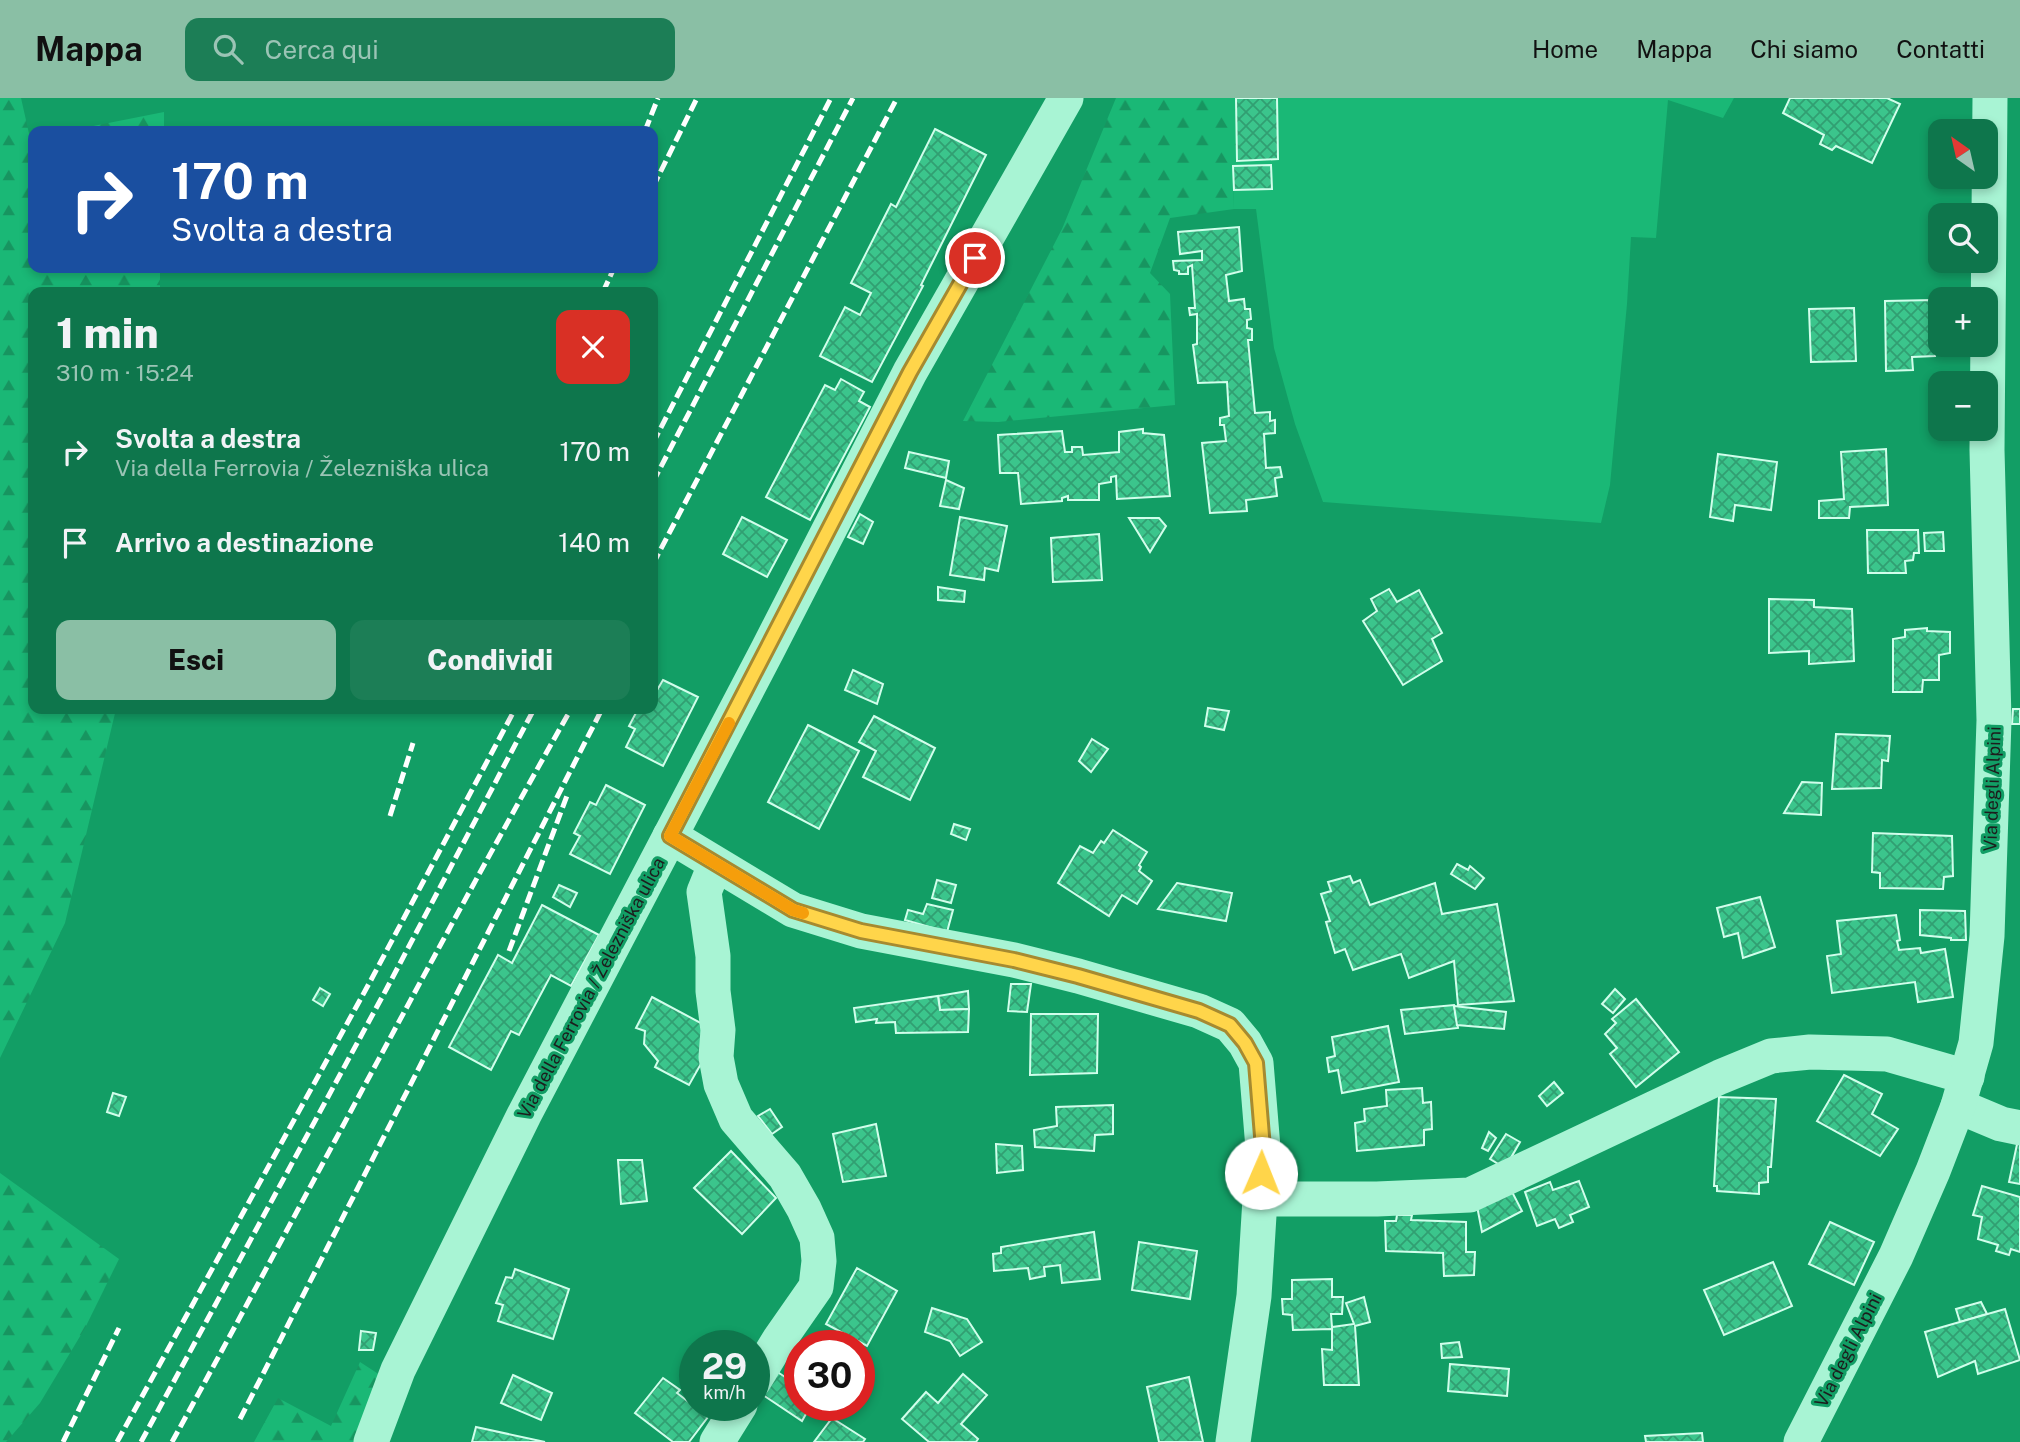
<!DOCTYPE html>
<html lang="it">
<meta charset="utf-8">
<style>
:root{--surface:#0e764c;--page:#1c7e56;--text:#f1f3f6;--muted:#9bc4b5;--accent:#8abfa5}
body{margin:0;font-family:"Public Sans",sans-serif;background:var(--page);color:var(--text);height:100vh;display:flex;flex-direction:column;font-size:26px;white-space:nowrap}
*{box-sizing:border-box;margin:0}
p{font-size:23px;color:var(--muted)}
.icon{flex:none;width:38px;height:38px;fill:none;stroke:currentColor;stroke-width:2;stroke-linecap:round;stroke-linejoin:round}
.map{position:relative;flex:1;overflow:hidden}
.sheet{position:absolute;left:28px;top:189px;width:630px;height:427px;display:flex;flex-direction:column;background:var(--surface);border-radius:14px;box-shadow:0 4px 10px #0003}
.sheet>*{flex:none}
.guide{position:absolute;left:28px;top:28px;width:630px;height:147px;border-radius:14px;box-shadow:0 4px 10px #0003;background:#1a4fa0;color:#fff;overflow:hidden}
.needle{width:46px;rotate:326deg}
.fabs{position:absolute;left:1928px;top:21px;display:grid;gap:14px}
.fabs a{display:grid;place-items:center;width:70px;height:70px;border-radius:14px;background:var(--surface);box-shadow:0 4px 10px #0003;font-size:35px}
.speed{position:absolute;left:679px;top:1232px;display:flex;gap:14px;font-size:35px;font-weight:700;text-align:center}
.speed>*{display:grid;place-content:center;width:91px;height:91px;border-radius:50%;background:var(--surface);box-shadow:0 4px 10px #0003;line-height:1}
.speed small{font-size:18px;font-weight:400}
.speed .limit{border:10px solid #d22;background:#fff;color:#111}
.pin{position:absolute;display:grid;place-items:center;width:60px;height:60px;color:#fff;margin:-30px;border:4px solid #fff;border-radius:50%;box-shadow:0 2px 7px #0007}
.me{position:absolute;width:77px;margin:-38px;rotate:1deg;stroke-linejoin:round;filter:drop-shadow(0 0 5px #0008)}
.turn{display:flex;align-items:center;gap:24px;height:147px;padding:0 28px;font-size:32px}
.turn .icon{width:91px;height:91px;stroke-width:2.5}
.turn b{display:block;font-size:49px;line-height:60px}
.round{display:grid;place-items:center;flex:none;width:74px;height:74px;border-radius:14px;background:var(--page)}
.headline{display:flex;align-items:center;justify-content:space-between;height:119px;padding:0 28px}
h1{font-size:42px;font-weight:800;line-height:52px}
.button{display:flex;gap:14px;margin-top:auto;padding:14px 28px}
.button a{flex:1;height:80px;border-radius:14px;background:var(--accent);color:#111;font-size:28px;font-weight:800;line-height:80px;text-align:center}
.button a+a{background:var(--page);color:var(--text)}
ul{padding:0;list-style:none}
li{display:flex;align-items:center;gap:21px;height:91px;padding:0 28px}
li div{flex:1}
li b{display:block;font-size:26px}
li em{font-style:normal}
header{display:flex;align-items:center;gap:42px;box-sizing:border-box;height:98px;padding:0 35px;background:var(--accent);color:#111}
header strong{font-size:33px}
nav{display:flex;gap:38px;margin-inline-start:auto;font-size:24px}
.search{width:490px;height:63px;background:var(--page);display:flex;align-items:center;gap:18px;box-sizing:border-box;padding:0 24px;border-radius:14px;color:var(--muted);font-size:26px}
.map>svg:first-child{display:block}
</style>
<header>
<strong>Mappa</strong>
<div class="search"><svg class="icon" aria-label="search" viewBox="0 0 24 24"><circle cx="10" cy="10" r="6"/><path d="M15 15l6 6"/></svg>Cerca qui</div>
<nav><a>Home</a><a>Mappa</a><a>Chi siamo</a><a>Contatti</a></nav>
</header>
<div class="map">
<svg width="2020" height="1344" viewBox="0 0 2020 1344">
<defs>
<pattern id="forest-firs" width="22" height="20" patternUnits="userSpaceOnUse" patternTransform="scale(1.75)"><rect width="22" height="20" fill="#1ab876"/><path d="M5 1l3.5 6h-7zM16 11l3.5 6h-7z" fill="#179560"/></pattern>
<pattern id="building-cross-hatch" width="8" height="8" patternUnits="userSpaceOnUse" patternTransform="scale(1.75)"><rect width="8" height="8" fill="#3bc58c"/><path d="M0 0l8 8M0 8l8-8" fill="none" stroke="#319f72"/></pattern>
</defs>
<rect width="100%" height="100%" fill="#129e65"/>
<!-- forest -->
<g fill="url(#forest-firs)">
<polygon points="0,0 21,0 30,40 33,40 33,170 160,170 160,194 33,194 33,611 116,611 65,825 0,960"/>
<polygon points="1116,0 1236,0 1237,63 1233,68 1234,111 1170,120 1150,175 1170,196 1175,307 998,324 963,323 1062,131"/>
<polygon points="164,14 164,33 68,33"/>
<polygon points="0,1075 119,1161 85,1230 40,1305 6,1344 0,1344"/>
<polygon points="360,1264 380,1277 355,1344 254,1344 278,1300 331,1328"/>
</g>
<!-- park -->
<polygon fill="#1ab876" points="1236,0 1734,0 1723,20 1668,2 1656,140 1631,139 1627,206 1610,387 1601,425 1323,404 1295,326 1274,250 1256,111 1234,111 1233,68 1237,62"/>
<!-- building -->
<g fill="url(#building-cross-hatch)" stroke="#d1feeb" stroke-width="2">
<polygon points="1236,0 1277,0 1278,61 1237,63"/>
<polygon points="1790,0 1887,0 1900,6 1872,65 1836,48 1832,52 1820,46 1824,37 1783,15"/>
<polygon points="935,31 986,57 921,187 923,188 872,284 820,258 845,209 860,217 871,195 851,185 891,106 896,109"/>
<polygon points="1271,67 1272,91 1234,92 1233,68"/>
<polygon points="1239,129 1242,173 1226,177 1229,203 1244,201 1245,211 1250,211 1251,221 1247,222 1247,230 1252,231 1252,242 1248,242 1255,315 1270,314 1270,323 1275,322 1275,335 1264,336 1266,370 1280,369 1282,379 1275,380 1277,398 1246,402 1247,413 1210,415 1202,345 1226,343 1224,327 1220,327 1220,320 1229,318 1227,284 1198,285 1193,247 1197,246 1197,216 1190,217 1189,210 1195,210 1192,167 1188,169 1188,176 1179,176 1179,173 1174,172 1173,163 1202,162 1202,153 1180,156 1178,134"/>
<polygon points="1933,202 1935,258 1912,259 1913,272 1886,273 1885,203"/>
<polygon points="1854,210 1856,263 1811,264 1809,211"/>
<polygon points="841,281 864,294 859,303 870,309 810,422 766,399 825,287 835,292"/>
<polygon points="1143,331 1143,335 1164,337 1170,398 1117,401 1116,378 1111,379 1111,384 1099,386 1099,402 1068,402 1068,398 1062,400 1062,403 1021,406 1018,375 1000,375 998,337 1062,333 1065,354 1072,354 1072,349 1082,349 1083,357 1119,354 1119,334"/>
<polygon points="1886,351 1888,407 1850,409 1849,420 1819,420 1819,403 1844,401 1841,354"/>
<polygon points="909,354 949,363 946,380 905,370"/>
<polygon points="1718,356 1777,364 1771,412 1735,407 1733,423 1710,419"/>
<polygon points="946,382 964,390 959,411 940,408"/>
<polygon points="860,416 873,424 863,446 848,439"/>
<polygon points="742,419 787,442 767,479 723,456"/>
<polygon points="960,419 1007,428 998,473 985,470 984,482 950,477"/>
<polygon points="1129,420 1159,420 1166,428 1150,454"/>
<polygon points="1867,432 1918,432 1919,455 1914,455 1913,462 1905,463 1906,475 1868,475"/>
<polygon points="1943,434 1944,453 1925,453 1924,435"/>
<polygon points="1099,436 1102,482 1053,484 1051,440"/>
<polygon points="938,489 965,493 964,504 938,502"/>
<polygon points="1389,491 1397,504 1419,492 1442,535 1432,541 1442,563 1403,587 1363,523 1377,513 1371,501"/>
<polygon points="1769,501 1814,502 1814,509 1852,511 1854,563 1809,566 1809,553 1769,555"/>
<polygon points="1927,530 1927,533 1950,534 1950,555 1939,557 1939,582 1923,582 1922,594 1893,594 1893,541 1905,539 1905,532"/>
<polygon points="853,572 883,586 877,606 845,592"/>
<polygon points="663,582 698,599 663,668 626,649 635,631 629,628 638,611 653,611 653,599"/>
<polygon points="1208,610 1229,613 1224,632 1205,628"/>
<polygon points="2013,611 2020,611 2020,626 2012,626"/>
<polygon points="874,618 935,650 910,702 863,679 876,653 859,644"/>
<polygon points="808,627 859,653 819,731 768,704"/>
<polygon points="1836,636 1890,638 1888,663 1882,662 1881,690 1832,691"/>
<polygon points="1092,641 1108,651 1091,674 1079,663"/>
<polygon points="1802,684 1822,685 1821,717 1784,715"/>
<polygon points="606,687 645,707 610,776 570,756 580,738 574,735 590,704 596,707"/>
<polygon points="954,726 970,731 966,742 951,736"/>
<polygon points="1113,732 1147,754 1139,767 1141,769 1139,773 1152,783 1137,806 1122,797 1109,818 1058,785 1080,748 1093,755 1101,743 1104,745"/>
<polygon points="1873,735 1952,738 1953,778 1944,779 1943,791 1880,790 1880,775 1872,774"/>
<polygon points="1457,766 1468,772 1470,768 1484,780 1475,791 1451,776"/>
<polygon points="1350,778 1353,785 1360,782 1370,807 1435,785 1442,816 1497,806 1514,903 1458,907 1454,863 1409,880 1401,856 1353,872 1345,851 1335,855 1326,824 1330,823 1321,796 1331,793 1328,784"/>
<polygon points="937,782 956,787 951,805 932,800"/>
<polygon points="1177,785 1232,795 1226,823 1158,811"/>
<polygon points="559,787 577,795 570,809 553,799"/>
<polygon points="1760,799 1775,849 1743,860 1738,835 1724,839 1717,810"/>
<polygon points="927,806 953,812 947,834 905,822 908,812 923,816"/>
<polygon points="542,807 599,837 571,888 551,877 519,937 511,933 491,972 449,949 498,857 512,865"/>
<polygon points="1920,812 1965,813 1966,842 1951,842 1951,840 1920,837"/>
<polygon points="1896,817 1900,842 1897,843 1899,852 1920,850 1921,855 1945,851 1953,899 1918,904 1915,884 1832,895 1827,858 1841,856 1837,823"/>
<polygon points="1011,886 1031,886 1027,914 1008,913"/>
<polygon points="320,890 330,896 323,908 313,902"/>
<polygon points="1615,891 1625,901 1613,915 1602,906"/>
<polygon points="968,893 969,911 940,912 938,898"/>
<polygon points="938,898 940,912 969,911 968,934 896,935 895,924 876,925 877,921 856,924 854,910"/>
<polygon points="652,899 712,931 706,957 689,987 655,969 658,963 644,946 645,933 636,930"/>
<polygon points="1636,901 1679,954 1636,989 1610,956 1617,950 1605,936 1616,925 1612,921"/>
<polygon points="1454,907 1458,930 1405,936 1401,912"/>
<polygon points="1454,908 1506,914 1504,931 1457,927"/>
<polygon points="1031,916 1098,916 1097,975 1030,977"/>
<polygon points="1388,928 1399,984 1342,995 1338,972 1329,974 1327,960 1335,958 1332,939"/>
<polygon points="1844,977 1882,996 1872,1016 1898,1031 1880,1058 1817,1023"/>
<polygon points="1554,984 1563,995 1547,1008 1539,998"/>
<polygon points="1422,990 1423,1005 1431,1004 1432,1031 1424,1032 1424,1047 1357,1053 1355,1025 1365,1023 1364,1011 1387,1008 1386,992"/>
<polygon points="113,995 126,999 119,1018 107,1014"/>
<polygon points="1719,999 1776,1001 1771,1069 1768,1069 1768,1084 1759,1085 1759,1096 1717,1093 1717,1088 1714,1088"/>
<polygon points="1113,1007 1113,1036 1095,1037 1094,1053 1035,1049 1034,1032 1057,1028 1056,1009"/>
<polygon points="770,1011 782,1029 772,1036 758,1018"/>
<polygon points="876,1026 886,1078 843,1084 833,1036"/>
<polygon points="1489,1034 1496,1040 1488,1053 1482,1050"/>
<polygon points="1506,1036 1520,1044 1505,1070 1490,1061"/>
<polygon points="2019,1037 2020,1037 2020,1086 2009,1084"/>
<polygon points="996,1046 1022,1048 1023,1072 997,1075"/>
<polygon points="731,1053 776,1100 742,1136 694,1090"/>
<polygon points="618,1062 642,1062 647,1103 621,1106"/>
<polygon points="1579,1083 1589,1109 1570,1117 1573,1124 1559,1130 1555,1121 1537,1128 1525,1094 1550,1084 1553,1092"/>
<polygon points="1982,1088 2020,1099 2020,1154 2011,1151 2009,1157 1996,1153 1998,1147 1978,1141 1982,1119 1973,1117"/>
<polygon points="1510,1090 1522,1113 1482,1134 1477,1108"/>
<polygon points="1397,1117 1412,1117 1411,1122 1466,1124 1466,1154 1475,1154 1474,1177 1444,1178 1443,1155 1386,1153 1385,1123 1396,1123"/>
<polygon points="1830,1124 1874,1144 1854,1187 1809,1166"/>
<polygon points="1094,1134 1100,1181 1062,1185 1060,1167 1044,1169 1045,1178 1030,1181 1028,1170 994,1173 993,1156 1001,1155 1001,1149"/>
<polygon points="1139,1144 1197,1153 1190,1201 1132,1192"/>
<polygon points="1773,1164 1792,1208 1724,1237 1704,1192"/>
<polygon points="857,1170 897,1193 867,1248 826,1226"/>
<polygon points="515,1171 569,1191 553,1241 498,1223 503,1207 496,1205 506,1179 512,1180"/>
<polygon points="1332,1181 1332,1199 1343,1199 1342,1216 1331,1216 1332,1229 1354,1226 1346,1205 1364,1199 1370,1224 1355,1228 1359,1287 1324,1287 1322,1251 1332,1252 1332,1231 1293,1232 1292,1217 1283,1216 1282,1201 1292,1201 1292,1182"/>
<polygon points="1981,1204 1987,1216 1960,1224 1956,1211"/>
<polygon points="932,1210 967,1221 982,1244 960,1258 950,1243 925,1234"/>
<polygon points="2005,1211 2020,1262 1978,1276 1975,1263 1938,1279 1925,1234"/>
<polygon points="361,1233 376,1235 373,1252 359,1252"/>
<polygon points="1459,1244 1462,1259 1442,1260 1441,1246"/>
<polygon points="1450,1266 1509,1271 1507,1298 1448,1293"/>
<polygon points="776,1273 800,1289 800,1307 811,1307 802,1323 760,1295"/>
<polygon points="963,1276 987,1297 961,1326 978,1341 976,1344 929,1344 902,1321 926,1294 938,1305"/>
<polygon points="513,1277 552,1295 541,1322 501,1305"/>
<polygon points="1189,1279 1203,1344 1159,1344 1147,1289"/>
<polygon points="663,1280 680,1292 677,1295 708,1319 689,1344 673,1344 635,1315"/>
<polygon points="832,1320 865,1341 863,1344 814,1344"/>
<polygon points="476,1329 545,1344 472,1344"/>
<polygon points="1702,1335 1703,1344 1646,1344 1645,1338"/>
</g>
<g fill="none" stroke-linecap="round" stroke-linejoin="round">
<!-- street -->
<g stroke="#a8f4d4" stroke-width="35">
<polyline points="670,738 793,812 861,833 1014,862 1078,878 1199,913 1230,927 1245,945 1256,965 1263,1050 1260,1101"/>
<polyline points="715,767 704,794 713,858 713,893 718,932 716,959 721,986 736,1021 785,1078 804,1111 817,1140 819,1163 816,1189 779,1242 754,1283"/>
<polyline points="1958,1008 2001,1026 2020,1030"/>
<polyline points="371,1344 398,1272 524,1017 767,553 910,274 1066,0"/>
<polyline points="717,1344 740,1307"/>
<polyline points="1233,1344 1254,1198 1260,1101 1377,1101 1470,1097 1720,979 1771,958 1810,954 1887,956 1967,979"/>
<polyline points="1801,1344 1896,1158 1933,1073 1958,1008 1976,945 1987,838 1994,622 1987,352 1990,0"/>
</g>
<!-- rail -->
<g stroke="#fff" stroke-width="5" stroke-dasharray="12 5" stroke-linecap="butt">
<polyline points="645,33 658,0"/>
<polyline points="653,89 697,0"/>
<polyline points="603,194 614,170"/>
<polyline points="653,345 831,0"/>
<polyline points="653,384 853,0"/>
<polyline points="653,466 897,0"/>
<polyline points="390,718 413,645"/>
<polyline points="509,853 568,695"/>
<polyline points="240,1321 602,611"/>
<polyline points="63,1344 119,1230"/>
<polyline points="117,1344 371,882 515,611"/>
<polyline points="141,1344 387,890 534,611"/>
<path d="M172 1344C306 1100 434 853 571 611"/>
</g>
</g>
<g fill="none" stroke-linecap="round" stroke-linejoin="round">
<defs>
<polyline id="route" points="975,160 910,274 670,738 793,812 861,833 1014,862 1078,878 1199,913 1230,927 1245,945 1256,965 1263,1050 1261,1075"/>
</defs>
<!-- route casing -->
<use href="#route" stroke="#a68a30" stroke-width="18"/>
<!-- route -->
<use href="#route" stroke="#ffd54a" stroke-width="12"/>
<!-- slow -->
<polyline stroke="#f59e0b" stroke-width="12" points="729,625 670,738 793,812 803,815"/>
</g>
<g text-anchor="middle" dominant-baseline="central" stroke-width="6" stroke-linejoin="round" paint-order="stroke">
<!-- street labels -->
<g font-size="18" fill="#1d1d1d" stroke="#129e65">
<text transform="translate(1992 691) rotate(-88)">Via degli Alpini</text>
<text transform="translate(591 890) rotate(-62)">Via della Ferrovia / Železniška ulica</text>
<text transform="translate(1848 1252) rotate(-63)">Via degli Alpini</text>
</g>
</g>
</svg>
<div class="fabs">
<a><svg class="needle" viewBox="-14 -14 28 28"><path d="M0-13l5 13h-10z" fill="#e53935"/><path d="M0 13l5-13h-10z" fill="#9bc4b5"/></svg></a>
<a><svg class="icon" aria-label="search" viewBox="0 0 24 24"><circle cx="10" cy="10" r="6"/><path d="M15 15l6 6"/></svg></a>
<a>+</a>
<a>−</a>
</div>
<div class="speed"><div>29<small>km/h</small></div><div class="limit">30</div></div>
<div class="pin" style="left:975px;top:160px;background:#d93025"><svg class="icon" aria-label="arrive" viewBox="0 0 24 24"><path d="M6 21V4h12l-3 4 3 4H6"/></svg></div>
<svg class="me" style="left:1261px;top:1075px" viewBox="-20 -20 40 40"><circle r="19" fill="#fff"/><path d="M0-13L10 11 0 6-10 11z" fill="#ffd54a"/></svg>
<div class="guide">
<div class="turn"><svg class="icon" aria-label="right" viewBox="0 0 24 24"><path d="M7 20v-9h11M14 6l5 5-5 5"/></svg><div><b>170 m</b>Svolta a destra</div></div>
</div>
<section class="sheet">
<div class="headline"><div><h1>1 min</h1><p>310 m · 15:24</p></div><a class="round" style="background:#d93025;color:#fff"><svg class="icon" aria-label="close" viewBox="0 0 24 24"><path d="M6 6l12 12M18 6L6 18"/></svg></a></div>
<ul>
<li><svg class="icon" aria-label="right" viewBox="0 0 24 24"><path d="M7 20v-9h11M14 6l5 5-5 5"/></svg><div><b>Svolta a destra</b><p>Via della Ferrovia / Železniška ulica</p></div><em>170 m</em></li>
<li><svg class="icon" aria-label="arrive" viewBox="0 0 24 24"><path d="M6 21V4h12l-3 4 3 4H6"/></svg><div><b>Arrivo a destinazione</b></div><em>140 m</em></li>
</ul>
<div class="button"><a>Esci</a><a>Condividi</a></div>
</section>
</div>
